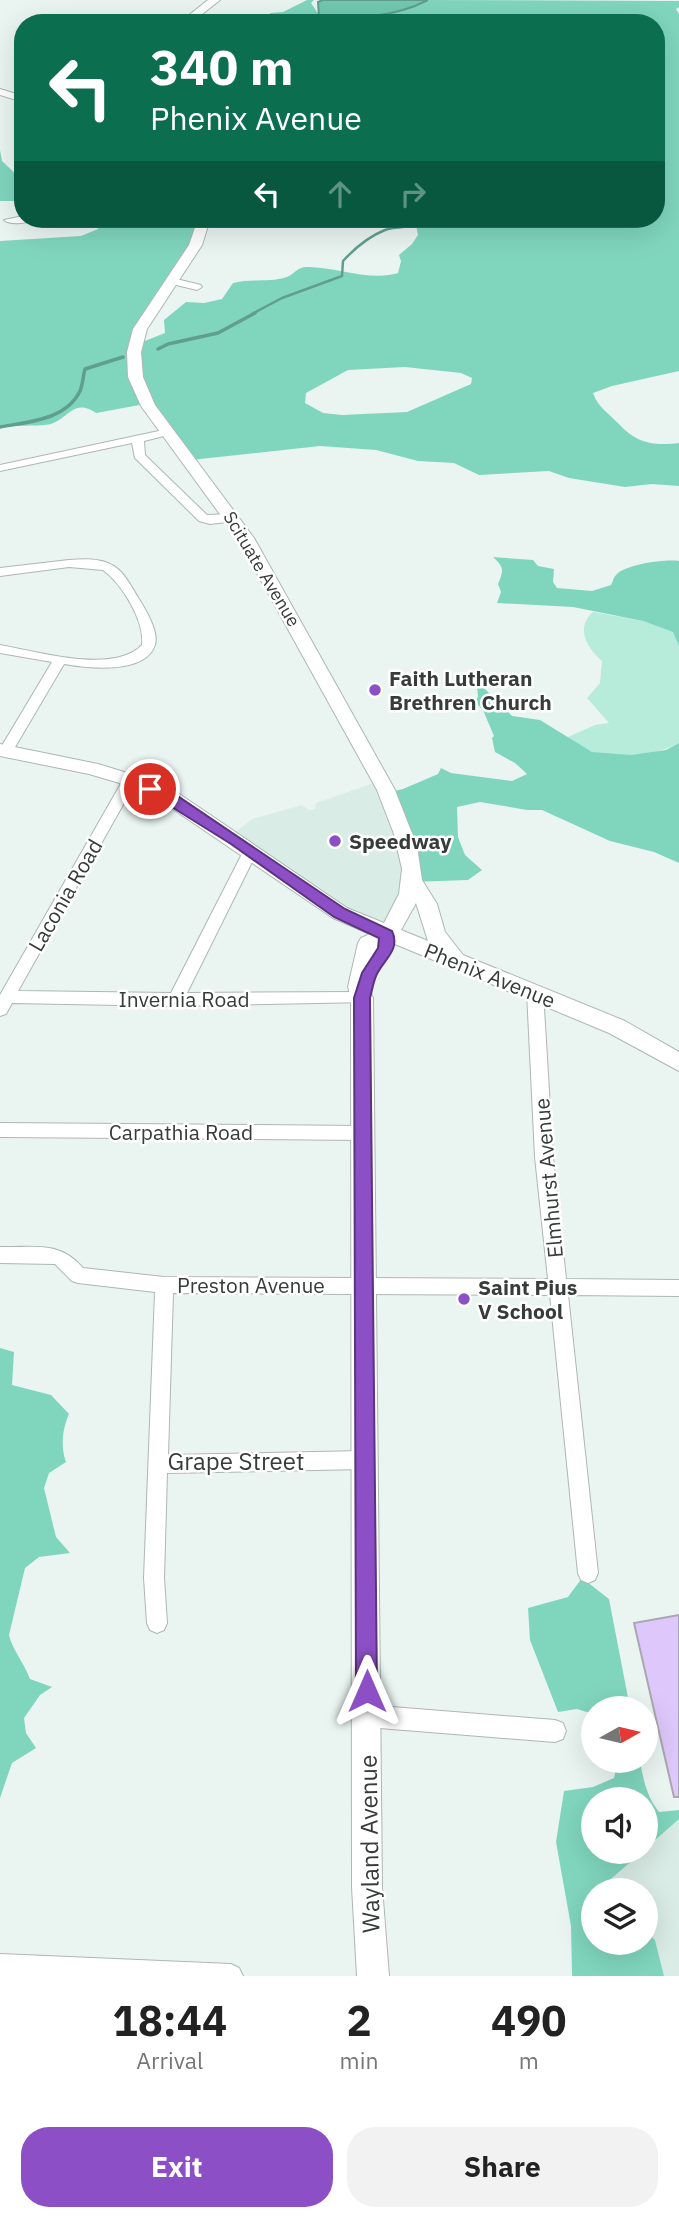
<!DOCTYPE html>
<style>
:root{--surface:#fff;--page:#f2f2f2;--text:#222;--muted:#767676;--accent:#8c4fc5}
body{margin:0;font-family:"IBM Plex Sans",sans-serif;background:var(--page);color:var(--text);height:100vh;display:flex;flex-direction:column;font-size:26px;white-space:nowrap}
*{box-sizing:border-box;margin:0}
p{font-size:23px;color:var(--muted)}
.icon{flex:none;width:38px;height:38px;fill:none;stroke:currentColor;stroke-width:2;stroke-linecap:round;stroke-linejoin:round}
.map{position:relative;height:1976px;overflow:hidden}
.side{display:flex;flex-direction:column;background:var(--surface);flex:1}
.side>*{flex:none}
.top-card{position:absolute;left:14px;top:14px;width:651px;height:214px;border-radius:28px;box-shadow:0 7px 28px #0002;background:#0b6e4f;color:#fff;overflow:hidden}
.needle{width:46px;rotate:82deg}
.buttons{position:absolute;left:581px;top:1696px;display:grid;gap:14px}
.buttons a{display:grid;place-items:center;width:77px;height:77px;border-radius:50%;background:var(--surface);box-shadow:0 7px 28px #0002;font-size:35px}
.pin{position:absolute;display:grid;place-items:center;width:60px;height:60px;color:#fff;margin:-30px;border:4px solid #fff;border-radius:50%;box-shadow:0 2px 7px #0007}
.me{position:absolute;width:77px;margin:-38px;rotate:0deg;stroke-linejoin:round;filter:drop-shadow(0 0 5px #0008)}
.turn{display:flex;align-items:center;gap:24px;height:147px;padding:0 21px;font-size:32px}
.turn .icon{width:91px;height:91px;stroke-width:2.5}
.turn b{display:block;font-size:49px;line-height:60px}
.lanes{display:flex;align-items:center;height:66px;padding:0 21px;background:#0003;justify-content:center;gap:35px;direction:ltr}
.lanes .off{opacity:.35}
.eta{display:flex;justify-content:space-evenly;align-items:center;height:119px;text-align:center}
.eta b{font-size:42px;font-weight:700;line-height:49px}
.primary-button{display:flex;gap:14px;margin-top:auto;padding:14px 21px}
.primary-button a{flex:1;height:80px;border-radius:28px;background:var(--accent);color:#fff;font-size:28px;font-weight:700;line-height:80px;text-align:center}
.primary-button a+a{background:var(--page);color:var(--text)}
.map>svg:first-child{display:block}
</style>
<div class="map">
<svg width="679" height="1976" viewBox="0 0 679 1976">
<rect width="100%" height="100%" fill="#eaf5f2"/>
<!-- built -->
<g fill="#d9ece5">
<polygon points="377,782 412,882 390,937 228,838 252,819 302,805 309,810 315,809 316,803"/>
<polygon points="679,1819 679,1976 664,1976 655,1940 646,1932 646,1890 606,1890 604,1885 642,1852 646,1852 646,1848"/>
</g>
<!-- green -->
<path fill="#b7ebda" d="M593 612 643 621 674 632 679 646V743C658 755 615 760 592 752 584 749 575 742 568 737L595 725 609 723 587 698 600 683 602 661C587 648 575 628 593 612Z"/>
<!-- forest -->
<g fill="#80d6bd" fill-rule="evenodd">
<path d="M307 0H314L311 3 321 18 336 20 430 0 679 1V7L676 9 679 14V371L612 386 593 393C598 407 608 413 618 423 636 443 652 446 679 443V486L652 484 625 487 569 478 549 471 479 475 454 463 418 461 376 450 320 446 191 460 145 404 96 413C74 398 69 418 51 424 39 427 15 424 0 428V241L81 236 98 229V219H205L202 233 137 344 165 333 164 320 186 302 204 303 222 299 233 283C252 278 268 283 287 277 294 274 298 267 306 267 334 266 370 282 398 273L401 261 399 255 412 244 418 235 416 225 411 219H656V23H231L236 18 258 20 271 13 283 12ZM405 367 461 373 472 378 471 384 407 412 342 415 323 413 305 403 306 393 348 370Z"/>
<polygon points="0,150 2,161 23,181 23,201 0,201"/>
<path d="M493 557 533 560 538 566 554 569 553 582 557 588 592 591 611 585C613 582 613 578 616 575 626 564 665 559 679 561V646L673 632 643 621 573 607 497 603 501 592 498 584C504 570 504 567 493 557Z"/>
<polygon points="473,681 485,689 512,716 540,720 592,752 631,755 666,750 679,743 679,863 654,852 610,841 542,810 527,810 480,802 457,807 458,837 465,855 482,870 468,880 412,882 385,793 403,789 438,774 441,768 451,773 512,781 527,774 515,763 495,752 492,738 494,736 483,710 474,701 478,697 477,686"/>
<path d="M0 1348 14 1352 12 1385 51 1395 69 1414C63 1427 60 1446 66 1462L49 1473 44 1488 56 1537 70 1553 39 1557 25 1568 9 1635C12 1649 24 1663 30 1679L52 1687 40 1695 24 1718 26 1733 36 1748 12 1763 0 1798Z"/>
<polygon points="582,1578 609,1599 630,1708 593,1708 593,1714 577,1709 558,1712 530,1640 528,1608 568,1597"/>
<path d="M618 1761H640C643 1779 647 1797 659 1812L679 1810V1819L646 1848V1799H593V1852H642L604 1885 606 1890H593V1942H646V1932L655 1940 664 1976H572L571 1926 556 1842 564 1791 593 1787 614 1778Z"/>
</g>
<!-- water -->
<path fill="#72c8b0" stroke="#609e8d" stroke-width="2" d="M323 0H428C393 18 358 18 319 17L318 2Z"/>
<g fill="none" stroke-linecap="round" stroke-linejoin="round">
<!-- stream-far1 -->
<g stroke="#609e8d" stroke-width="2.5">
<polyline points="292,23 319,17"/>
<path d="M252 314 282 298 342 276 343 261C354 249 370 236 385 230 399 225 412 230 423 219"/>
</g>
<!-- stream -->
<g stroke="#609e8d" stroke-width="3.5">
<polyline points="158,349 168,344 218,333 255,313"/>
<path d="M0 427C28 422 66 420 80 391 83 384 83 376 85 369L123 357"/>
</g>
</g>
<!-- building -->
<polygon fill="#dec7fa" stroke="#aaa7af" stroke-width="2" points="679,1615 679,1797 674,1797 634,1623"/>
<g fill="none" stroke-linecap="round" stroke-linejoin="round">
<defs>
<g id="street">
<polygon points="0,89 23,96 23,102 0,95"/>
<path d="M23 216V219H32C26 224 10 225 4 220Z"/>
<polygon points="172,278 201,285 202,287 197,290 168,283 167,281"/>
<polygon points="168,429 172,430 172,434 144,441 145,455 207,515 232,514 238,518 236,521 210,524 199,521 135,458 132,443 0,471 0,465"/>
<path d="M69 560C83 559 100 558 112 565 124 571 132 588 139 599 146 610 159 632 155 645 145 675 87 668 64 664L11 754H1L0 749 52 662 0 653V645C36 651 113 675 142 645 145 621 122 584 103 570L69 567 0 576V568Z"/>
<polygon points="130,775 137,780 18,991 171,993 244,850 251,845 258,850 187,993 362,992 368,994 370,998 368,1002 175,1006 12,1003 6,1014 0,1016 0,995 123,780"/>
<path d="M535 986 541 988 543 992 553 1157 566 1279 679 1280V1296L568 1295 598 1573 595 1580 588 1583 581 1580 578 1573 550 1295 173 1293 168 1455 364 1451 371 1454 374 1460 371 1466 364 1469 167 1473 164 1578 167 1623 164 1630 157 1633 150 1630 147 1623 144 1578 155 1292 78 1283 72 1281 55 1264 0 1263V1247C34 1248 59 1240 83 1268L164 1277 548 1279 535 1157 527 992 529 988Z"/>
<polygon points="0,1123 363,1126 369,1128 371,1133 369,1138 363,1140 0,1137"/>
<polygon points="367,1705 555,1720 563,1723 566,1731 563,1739 555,1742 367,1727 359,1724 356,1716 359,1708"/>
<polygon points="0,1954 231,1964 239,1968 243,1976 0,1976"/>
</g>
<g id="secondary">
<polygon points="208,0 220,0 191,23 179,23"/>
<path d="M198 219H210L202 245 147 329 141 352 143 377 155 405 254 538 395 790 417 846 422 880 437 904 445 932 463 955 625 1021 679 1052V1071L609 1033 390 942 377 948 368 987 373 998 382 1887 389 1976H357L352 1887 351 998 348 987 358 943 361 938 370 934 333 918 164 803 123 784 89 774 0 756V744L98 764 137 776 178 793 347 908 384 923 399 894 402 869 394 834 377 790 238 539 141 406 128 377 127 352 133 329 189 245ZM416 903 428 941 401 930Z"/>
</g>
</defs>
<!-- street casing -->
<use href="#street" stroke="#adb7b4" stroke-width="2"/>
<!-- secondary casing -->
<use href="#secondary" stroke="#adb7b4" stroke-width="2"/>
<!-- street -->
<use href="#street" fill="#fff" fill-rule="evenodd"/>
<!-- secondary -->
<use href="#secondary" fill="#fff" fill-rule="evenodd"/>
</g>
<!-- route -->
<path fill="#8c4fc5" stroke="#5b3380" stroke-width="2" d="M150 784 176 795 345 909 392 931C401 950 383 960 376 976 373 983 372 991 370 998L377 1691 374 1698 367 1702 359 1698 356 1691 354 998 362 973 378 948 379 938 334 917 231 844 143 789Z"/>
<!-- markers -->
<g fill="#8c4fc5" stroke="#fff" stroke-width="2.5">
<circle cx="375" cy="690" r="7"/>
<circle cx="335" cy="841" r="7"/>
<circle cx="464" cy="1299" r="7"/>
</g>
<g text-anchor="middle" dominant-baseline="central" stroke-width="5" stroke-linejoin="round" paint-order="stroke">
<!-- far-street labels -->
<g font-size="18" fill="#373b3a" stroke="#fff">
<text transform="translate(262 569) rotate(59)">Scituate Avenue</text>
</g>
<!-- poi labels -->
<g font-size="21" font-weight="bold" fill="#373b3a" stroke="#fff" text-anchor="start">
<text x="389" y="678">Faith Lutheran<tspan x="389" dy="24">Brethren Church</tspan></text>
<text x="349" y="841">Speedway</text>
<text x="478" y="1287">Saint Pius<tspan x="478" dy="24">V School</tspan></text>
</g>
<!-- street labels -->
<g font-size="21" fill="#373b3a" stroke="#fff">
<text transform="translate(65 895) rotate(-60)">Laconia Road</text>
<text transform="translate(490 975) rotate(22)">Phenix Avenue</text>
<text x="184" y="999">Invernia Road</text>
<text x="181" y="1132">Carpathia Road</text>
<text transform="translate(548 1178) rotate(-95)">Elmhurst Avenue</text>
<text x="251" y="1285">Preston Avenue</text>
</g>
<!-- near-street labels -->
<g font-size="24" fill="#373b3a" stroke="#fff">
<text x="236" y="1461">Grape Street</text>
<text transform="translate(369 1844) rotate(-91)">Wayland Avenue</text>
</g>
</g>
</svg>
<div class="buttons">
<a><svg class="needle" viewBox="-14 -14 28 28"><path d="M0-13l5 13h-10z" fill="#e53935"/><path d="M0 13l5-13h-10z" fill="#767676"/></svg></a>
<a><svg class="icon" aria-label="sound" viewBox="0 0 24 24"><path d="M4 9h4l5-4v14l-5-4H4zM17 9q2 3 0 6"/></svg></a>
<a><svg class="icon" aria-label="layers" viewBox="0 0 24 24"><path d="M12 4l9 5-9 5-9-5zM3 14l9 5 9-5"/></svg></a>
</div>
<div class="pin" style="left:150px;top:789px;background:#d93025"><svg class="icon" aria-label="arrive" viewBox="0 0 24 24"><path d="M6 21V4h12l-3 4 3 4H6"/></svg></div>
<svg class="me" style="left:367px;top:1691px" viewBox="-20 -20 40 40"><path d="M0-17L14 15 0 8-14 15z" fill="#8c4fc5" stroke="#fff" stroke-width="4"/></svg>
<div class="top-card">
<div class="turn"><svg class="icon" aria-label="left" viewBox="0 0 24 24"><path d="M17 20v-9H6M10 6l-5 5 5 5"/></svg><div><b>340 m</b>Phenix Avenue</div></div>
<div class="lanes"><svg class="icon" aria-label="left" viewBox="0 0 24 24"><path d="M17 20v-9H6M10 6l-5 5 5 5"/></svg><svg class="icon off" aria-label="ahead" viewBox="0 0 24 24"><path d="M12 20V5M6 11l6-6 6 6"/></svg><svg class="icon off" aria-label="right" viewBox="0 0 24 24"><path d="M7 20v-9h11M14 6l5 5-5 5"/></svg></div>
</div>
</div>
<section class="side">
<div class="eta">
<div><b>18:44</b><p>Arrival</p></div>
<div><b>2</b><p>min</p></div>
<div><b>490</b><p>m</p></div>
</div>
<div class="primary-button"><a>Exit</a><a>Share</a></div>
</section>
